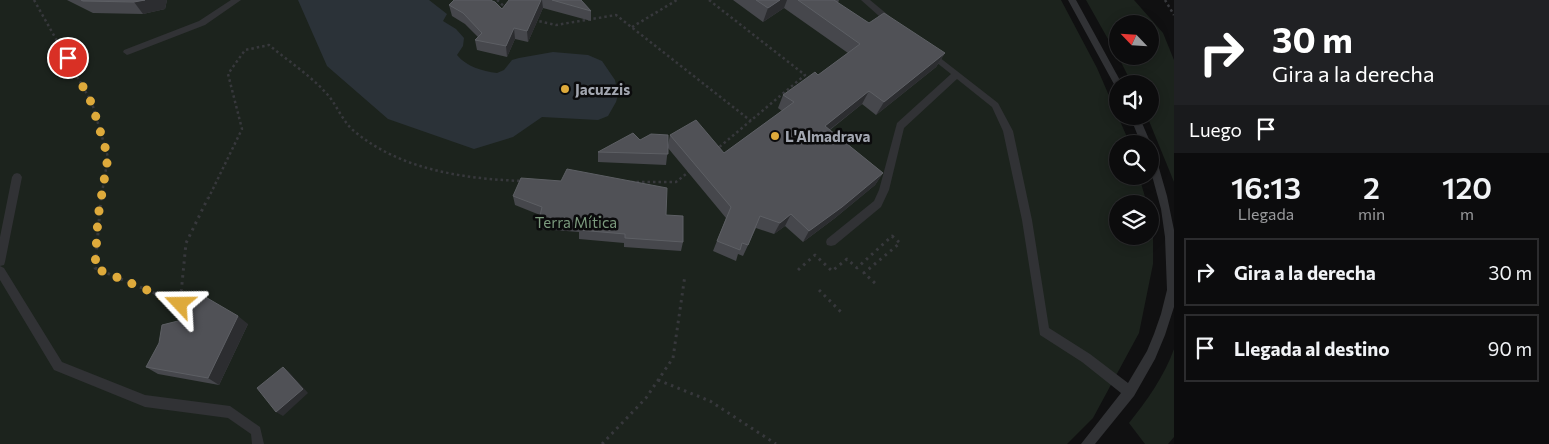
<!DOCTYPE html>
<html lang="es">
<meta charset="utf-8">
<style>
:root{--surface:#0c0c0d;--page:#151516;--text:#f1f3f6;--muted:#9a9b9d;--line:#2c2c2e}
body{margin:0;font-family:Commissioner,sans-serif;background:var(--page);color:var(--text);height:100vh;display:flex;flex-direction:column;font-size:19px;white-space:nowrap}
*{box-sizing:border-box;margin:0}
p{font-size:16px;color:var(--muted)}
.icon{flex:none;width:28px;height:28px;fill:none;stroke:currentColor;stroke-width:2;stroke-linecap:round;stroke-linejoin:round}
.map{position:relative;flex:1;overflow:hidden}
.sheet{display:flex;flex-direction:column;background:var(--surface);width:375px}
.sheet>*{flex:none}
.guide{background:#202124;color:#fff;overflow:hidden}
.needle{width:32px;rotate:295deg}
.controls{position:absolute;left:1109px;top:15px;display:grid;gap:10px}
.controls a{display:grid;place-items:center;width:50px;height:50px;border-radius:50%;background:var(--surface);box-shadow:0 2px 12px #0003,0 0 0 1px var(--line);font-size:25px}
.pin{position:absolute;display:grid;place-items:center;width:42px;height:42px;color:#fff;margin:-21px;border:2px solid #fff;border-radius:50%;box-shadow:0 1px 5px #0007}
.me{position:absolute;width:55px;margin:-28px;rotate:293deg;stroke-linejoin:round;filter:drop-shadow(0 0 4px #0008)}
.turn{display:flex;align-items:center;gap:18px;height:105px;padding:0 15px;font-size:22px}
.turn .icon{width:65px;height:65px;stroke-width:2.5}
.turn b{display:block;font-size:35px;line-height:42px}
.then{display:flex;align-items:center;height:48px;padding:0 15px;background:#0003;gap:10px;font-size:19px}
.eta{display:flex;justify-content:space-evenly;align-items:center;height:85px;text-align:center}
.eta b{font-size:30px;font-weight:600;line-height:35px}
ul{padding:0;list-style:none}
li{display:flex;align-items:center;gap:15px;height:68px;margin:0 10px 8px;padding:0 5px;border:2px solid var(--line);border-radius:0px}
li div{flex:1}
li b{display:block;font-size:19px}
li em{font-style:normal}
main{display:flex;flex:1;min-height:0}
.map>svg:first-child{display:block}
</style>
<main>
<div class="map">
<svg width="1174" height="444" viewBox="0 0 1174 444">
<rect width="100%" height="100%" fill="#101011"/>
<!-- green -->
<g fill="#1c231d">
<polygon points="0,0 1061,0 1097,68 1130,144 1118,144 1118,176 1139,176 1147,204 1118,204 1118,236 1150,236 1150,220 1153,234 1153,264 1139,333 1093,418 1067,444 0,444"/>
<polygon points="1086,0 1134,0 1163,33 1174,60 1174,182 1147,116 1150,116 1150,84 1132,84 1118,56 1150,56 1150,24 1118,24 1117,55"/>
<path d="M1174 349V437L1168 444H1145L1129 423C1146 402 1165 375 1174 349Z"/>
</g>
<!-- water -->
<path fill="#2b3238" d="M298 0H429L447 14 443 21 456 29 464 38 463 46 457 55C467 67 482 71 497 73L504 70 512 60 519 58 553 52 588 55 602 61 615 80 618 95 616 102 608 116 598 120 542 117 513 137 474 149 388 119 327 66Z"/>
<g fill="none" stroke-linecap="round" stroke-linejoin="round">
<!-- path-far1 -->
<g stroke="#37383c" stroke-width="2.5" stroke-dasharray="2.5 3" stroke-linecap="butt">
<polyline points="34,0 92,103 108,157 101,199"/>
<polyline points="497,0 506,8"/>
<polyline points="709,0 805,75 717,149"/>
<polyline points="1165,0 1174,15"/>
<polyline points="534,20 556,25 616,15 751,121"/>
<polyline points="632,27 677,0"/>
<polyline points="631,182 676,182 691,170"/>
<path d="M208 199 242 129 228 74 245 50 269 45C288 61 310 75 327 94 337 105 342 121 354 131 400 170 465 179 523 181"/>
</g>
<!-- path -->
<g stroke="#37383c" stroke-width="3" stroke-dasharray="2.5 4.5" stroke-linecap="butt">
<polyline points="101,198 95,268 180,304 186,243 208,198"/>
<polyline points="798,270 815,255 832,271 847,259 857,268 892,236 900,243 864,273 877,285"/>
<polyline points="819,290 843,314"/>
<polyline points="658,380 710,401 776,444"/>
<polyline points="602,444 646,398 673,358 685,275"/>
</g>
<!-- service -->
<g fill="#313235" fill-rule="evenodd">
<polygon points="231,0 241,0 205,25 130,54 127,55 123,52 124,50 199,21"/>
<polygon points="861,0 870,0 894,20 894,24 888,24"/>
<polygon points="1068,0 1076,0 1122,84 1118,84 1118,87 1115,86"/>
<polygon points="930,50 998,103 1013,131 1032,220 1049,328 1090,354 1128,383 1147,351 1154,334 1161,314 1167,290 1165,237 1161,209 1150,168 1150,150 1155,154 1167,196 1174,230 1174,307 1165,335 1155,359 1134,396 1095,444 1081,444 1121,393 1082,362 1040,335 1022,220 1003,131 992,107 957,79 904,128 889,190 881,207 835,245 831,246 827,245 826,242 827,239 874,201 879,190 897,123 951,74 927,55 926,53"/>
<polygon points="1130,116 1139,116 1151,144 1150,145 1150,144 1141,144"/>
<polygon points="17,173 20,174 22,177 5,262 4,265 0,266 4,268 62,362 145,395 230,406 260,427 264,444 252,444 251,434 228,418 145,407 54,370 0,280 0,237 12,177 14,174"/>
</g>
</g>
<!-- wall -->
<g fill="#46474c">
<polygon points="67,0 167,0 165,9 143,14 93,13"/>
<polygon points="509,0 581,0 591,11 591,21 543,8 528,42 515,39 507,57 477,50 475,40 478,37 465,24 452,16 449,5 502,9"/>
<polygon points="733,0 839,0 838,3 869,23 945,53 936,67 876,115 862,104 830,130 883,173 875,185 835,218 803,242 785,226 774,234 756,228 743,256 738,254 736,261 713,251 726,218 668,148 666,165 598,162 598,152 640,140 668,145 670,135 724,153 782,111 778,108 783,95 818,75 848,53 784,8 763,22"/>
<polygon points="513,196 666,215 683,242 681,251 624,247 624,243 579,239 579,232 541,229 539,220 540,215 515,205"/>
<polygon points="248,324 219,385 158,374 146,367"/>
</g>
<!-- shaded-wall -->
<g fill="#2c2d30">
<polygon points="145,0 167,0 165,9 143,14 134,2"/>
<polygon points="541,0 542,0 543,8 528,42 527,31"/>
<polygon points="780,0 787,0 784,8 763,22 768,8"/>
<polygon points="514,28 515,39 507,57 506,46"/>
<polygon points="945,53 936,67 876,115 884,102"/>
<polygon points="869,91 862,104 819,138 825,126"/>
<polygon points="883,173 875,185 835,218 803,242 809,231"/>
<polygon points="791,214 785,226 774,234 780,223"/>
<polygon points="238,316 248,324 219,385 208,378"/>
<polygon points="283,367 289,372 308,393 283,416 276,412"/>
</g>
<!-- building -->
<g fill="#505156" stroke="#5d5f64">
<polygon points="81,0 145,0 134,2 83,1"/>
<polygon points="454,0 490,0 495,2 502,9 509,0 541,0 527,31 514,28 506,46 475,40 482,33 463,13 449,5"/>
<polygon points="552,0 581,0 591,11"/>
<polygon points="756,0 780,0 768,8"/>
<polygon points="798,0 834,0 869,23 884,13 945,53 884,102 869,91 825,126 883,173 842,207 809,231 791,214 780,223 760,216 748,245 742,243 740,250 717,241 731,207 670,135 696,120 724,153 794,102 783,95 815,72 818,75 860,44"/>
<polygon points="633,133 640,140 651,134 668,135 668,154 598,152"/>
<polygon points="567,169 667,188 666,215 683,216 683,242 625,238 625,234 579,230 578,222 539,220 542,207 513,196 521,178 561,181"/>
<polygon points="202,295 238,316 208,378 146,367 159,343 162,325 178,321"/>
<polygon points="283,367 303,389 276,412 257,388"/>
</g>
<g fill="none" stroke-linecap="round" stroke-linejoin="round">
<!-- route -->
<polyline stroke="#deaa3b" stroke-width="9" stroke-dasharray="0 16.2" points="68,58 92,104 108,157 98,217 95,268 180,304"/>
</g>
<!-- markers -->
<g fill="#deaa3b" stroke="#0b0b0c" stroke-width="2">
<circle cx="565" cy="89" r="5"/>
<circle cx="775" cy="136" r="5"/>
</g>
<g text-anchor="middle" dominant-baseline="central" stroke-width="5" stroke-linejoin="round" paint-order="stroke">
<!-- poi labels -->
<g font-size="15" font-weight="bold" fill="#a2a6b0" stroke="#0b0b0c" text-anchor="start">
<text x="575" y="89">Jacuzzis</text>
<text x="785" y="136">L'Almadrava</text>
</g>
<!-- park labels -->
<g font-size="15" fill="#7b9a7d" stroke="#0b0b0c">
<text x="576" y="222">Terra Mítica</text>
</g>
</g>
</svg>
<div class="controls">
<a><svg class="needle" viewBox="-14 -14 28 28"><path d="M0-13l5 13h-10z" fill="#e53935"/><path d="M0 13l5-13h-10z" fill="#9a9b9d"/></svg></a>
<a><svg class="icon" aria-label="sound" viewBox="0 0 24 24"><path d="M4 9h4l5-4v14l-5-4H4zM17 9q2 3 0 6"/></svg></a>
<a><svg class="icon" aria-label="search" viewBox="0 0 24 24"><circle cx="10" cy="10" r="6"/><path d="M15 15l6 6"/></svg></a>
<a><svg class="icon" aria-label="layers" viewBox="0 0 24 24"><path d="M12 4l9 5-9 5-9-5zM3 14l9 5 9-5"/></svg></a>
</div>
<div class="pin" style="left:68px;top:58px;background:#d93025"><svg class="icon" aria-label="arrive" viewBox="0 0 24 24"><path d="M6 21V4h12l-3 4 3 4H6"/></svg></div>
<svg class="me" style="left:180px;top:304px" viewBox="-20 -20 40 40"><path d="M0-17L14 15 0 8-14 15z" fill="#deaa3b" stroke="#fff" stroke-width="4"/></svg>
</div>
<section class="sheet">
<div class="guide">
<div class="turn"><svg class="icon" aria-label="right" viewBox="0 0 24 24"><path d="M7 20v-9h11M14 6l5 5-5 5"/></svg><div><b>30 m</b>Gira a la derecha</div></div>
<div class="then">Luego<svg class="icon" aria-label="arrive" viewBox="0 0 24 24"><path d="M6 21V4h12l-3 4 3 4H6"/></svg></div>
</div>
<div class="eta">
<div><b>16:13</b><p>Llegada</p></div>
<div><b>2</b><p>min</p></div>
<div><b>120</b><p>m</p></div>
</div>
<ul>
<li><svg class="icon" aria-label="right" viewBox="0 0 24 24"><path d="M7 20v-9h11M14 6l5 5-5 5"/></svg><div><b>Gira a la derecha</b></div><em>30 m</em></li>
<li><svg class="icon" aria-label="arrive" viewBox="0 0 24 24"><path d="M6 21V4h12l-3 4 3 4H6"/></svg><div><b>Llegada al destino</b></div><em>90 m</em></li>
</ul>
</section>
</main>
